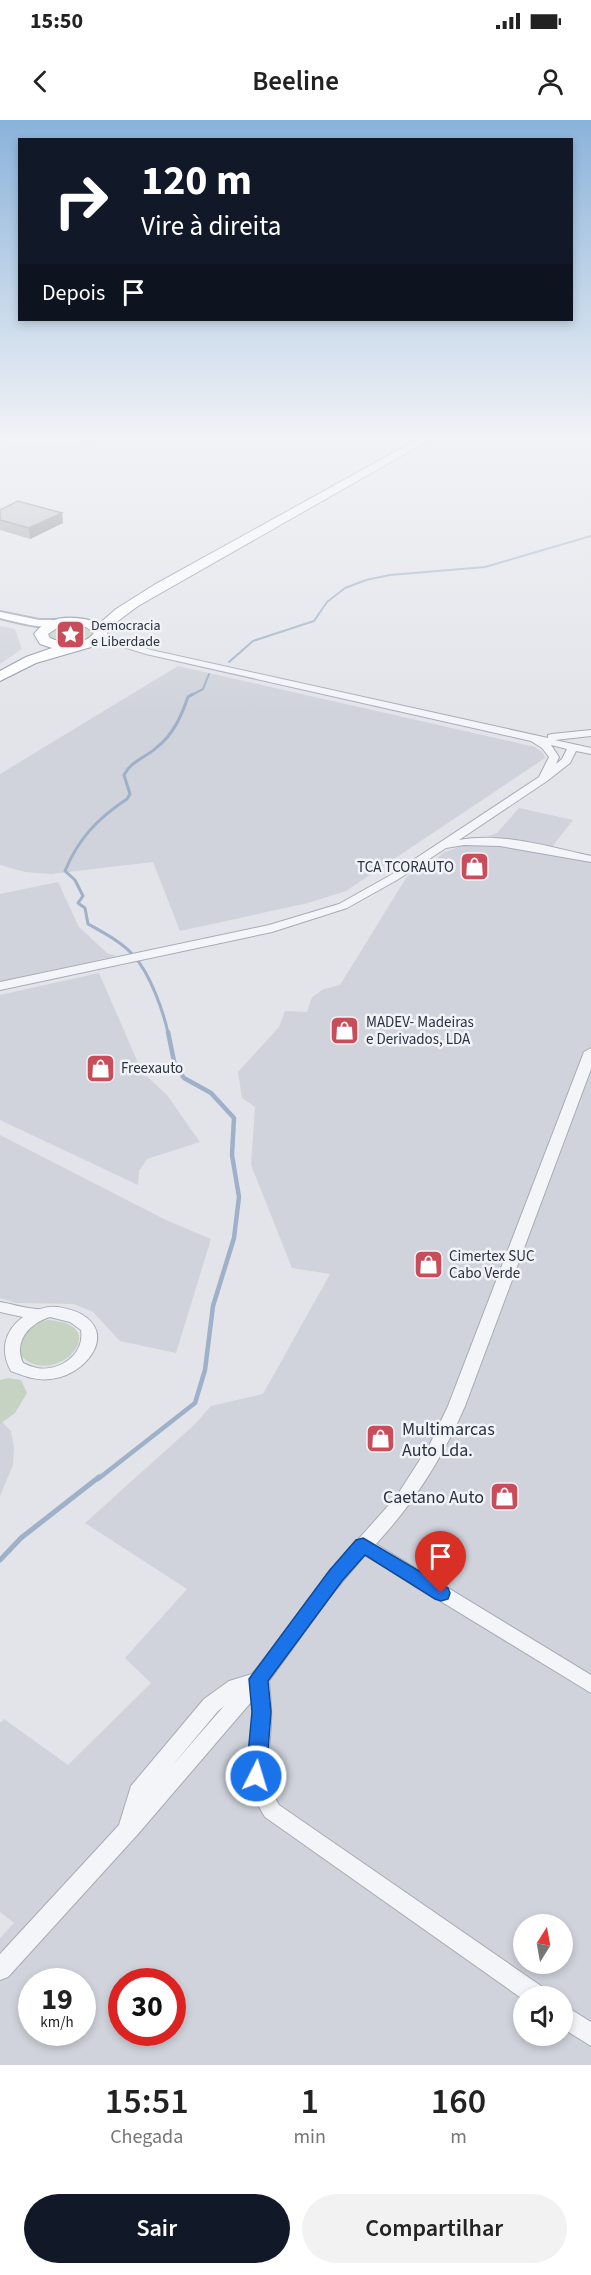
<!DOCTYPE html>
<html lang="pt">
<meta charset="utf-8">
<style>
:root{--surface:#fff;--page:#f2f2f2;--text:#222;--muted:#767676;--accent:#111827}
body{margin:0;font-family:"Source Sans 3",sans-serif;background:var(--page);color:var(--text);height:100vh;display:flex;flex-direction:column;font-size:22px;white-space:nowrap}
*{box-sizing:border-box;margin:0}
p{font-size:20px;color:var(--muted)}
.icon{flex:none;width:33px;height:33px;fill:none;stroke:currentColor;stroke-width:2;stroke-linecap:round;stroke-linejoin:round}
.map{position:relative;height:1945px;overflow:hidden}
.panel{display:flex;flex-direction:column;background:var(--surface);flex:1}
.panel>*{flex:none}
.guide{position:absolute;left:18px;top:18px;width:555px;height:183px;border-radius:0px;box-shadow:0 3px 9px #0003;background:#111827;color:#fff;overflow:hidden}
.needle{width:39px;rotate:11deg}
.buttons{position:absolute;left:513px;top:1794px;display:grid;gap:12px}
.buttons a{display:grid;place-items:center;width:60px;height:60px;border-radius:50%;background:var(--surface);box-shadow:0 3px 9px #0003;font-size:30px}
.speed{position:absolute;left:18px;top:1848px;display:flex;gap:12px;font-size:30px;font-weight:700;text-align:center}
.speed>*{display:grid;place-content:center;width:78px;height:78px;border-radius:50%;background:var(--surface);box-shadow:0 3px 9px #0003;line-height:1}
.speed small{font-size:15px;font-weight:400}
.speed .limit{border:9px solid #d22;background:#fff;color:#111}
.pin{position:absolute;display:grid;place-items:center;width:51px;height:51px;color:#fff;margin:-62px -26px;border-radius:50% 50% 50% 0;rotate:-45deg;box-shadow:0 0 6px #0007}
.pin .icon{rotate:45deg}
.me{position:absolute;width:66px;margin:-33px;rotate:5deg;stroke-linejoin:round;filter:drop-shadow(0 0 4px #0008)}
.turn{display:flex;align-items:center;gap:21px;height:126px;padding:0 24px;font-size:27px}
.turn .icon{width:78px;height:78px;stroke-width:2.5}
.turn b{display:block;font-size:42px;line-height:51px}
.then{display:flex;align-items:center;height:57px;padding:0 24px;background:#0003;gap:12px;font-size:22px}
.eta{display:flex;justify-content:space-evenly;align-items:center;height:102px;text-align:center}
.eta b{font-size:36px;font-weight:600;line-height:42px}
.cta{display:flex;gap:12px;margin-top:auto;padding:12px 24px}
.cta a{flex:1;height:69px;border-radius:36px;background:var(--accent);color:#fff;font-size:24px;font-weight:600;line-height:69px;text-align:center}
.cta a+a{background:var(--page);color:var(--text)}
.status{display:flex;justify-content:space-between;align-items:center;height:42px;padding:0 30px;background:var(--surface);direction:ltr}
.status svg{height:16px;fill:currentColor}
header{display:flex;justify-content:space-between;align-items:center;height:78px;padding:0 24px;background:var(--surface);font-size:27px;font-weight:600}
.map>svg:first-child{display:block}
</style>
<div class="status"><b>15:50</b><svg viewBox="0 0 49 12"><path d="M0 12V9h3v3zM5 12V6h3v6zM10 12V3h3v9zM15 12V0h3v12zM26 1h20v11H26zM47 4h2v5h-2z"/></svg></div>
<header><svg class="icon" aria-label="back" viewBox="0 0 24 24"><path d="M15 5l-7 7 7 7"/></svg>Beeline<svg class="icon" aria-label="person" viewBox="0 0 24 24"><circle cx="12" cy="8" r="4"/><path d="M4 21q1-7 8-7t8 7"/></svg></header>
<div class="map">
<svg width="591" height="1945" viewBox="0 0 591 1945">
<rect width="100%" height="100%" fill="#e2e4ea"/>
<!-- built -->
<g fill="#d0d3db" fill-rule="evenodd">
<polygon points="0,506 15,509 22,529 0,544"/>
<polygon points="178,546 535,627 543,633 545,638 346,771 308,783 180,811 153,742 51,754 25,752 0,745 0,654"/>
<path d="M519 688 573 700 552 727 591 735V1945H0V1818L14 1803 0 1792V1603L4 1599 68 1645 151 1563 125 1538 187 1469 85 1403 195 1304 211 1286 263 1274 330 1154 292 1148 251 1045 255 987 242 978 238 952 279 907 285 891 307 892 312 877 324 869 340 865 406 758 427 741 433 742 443 733 497 713ZM524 1804H562V1844H524ZM32 1862H82V1912H32ZM122 1862H172V1912H122ZM524 1876H562V1916H524Z"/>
<polygon points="58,762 79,807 107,833 116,836 0,862 0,774"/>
<polygon points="99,853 142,952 167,975 200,1022 147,1039 139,1051 138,1065 0,1000 0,875"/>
<polygon points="0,1015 166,1100 211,1119 176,1233 120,1221 93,1192 74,1184 16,1183 0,1178"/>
<polygon points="0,1273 2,1302 11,1311 14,1328 13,1345 0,1376"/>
</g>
<!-- green -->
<g fill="#c6d3c3">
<path d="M22 319H105C91 335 25 328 3 327L18 323Z"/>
<path d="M73 504 91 508 95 514C78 526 67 524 48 518V512L53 508Z"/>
<path d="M49 1200C119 1205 49 1276 17 1231L18 1215 39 1201Z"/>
<polygon points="8,1258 21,1260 27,1273 15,1293 0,1304 0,1260"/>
</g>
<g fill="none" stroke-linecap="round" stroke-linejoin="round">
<!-- stream-far3 -->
<g stroke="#9eb1c8" stroke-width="2">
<polyline points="229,542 253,521 314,501 327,482 345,468 366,460 390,455 485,447 591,416"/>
<polyline points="190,576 203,569 209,554"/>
</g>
<!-- stream-far2 -->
<path stroke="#9eb1c8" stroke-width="3" d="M168 913C163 890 150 854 134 836 122 822 104 813 88 804L85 788 78 783 83 776 75 760 65 751C78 719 98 698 127 679L130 674 124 655C131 641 145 638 156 628 173 615 181 597 188 577L193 574"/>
<!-- stream-far1 -->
<polyline stroke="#9eb1c8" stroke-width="4.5" points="98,1359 195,1283 205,1250 213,1186 234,1118 239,1077 232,1035 234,998 211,973 184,958 175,946 168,912"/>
<!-- stream -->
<polyline stroke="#9eb1c8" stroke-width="5" points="0,1440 21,1418 99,1357"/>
<defs>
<g id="minor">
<path d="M99 511H105L110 517 151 530 548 618V615L552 614 591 610V616L555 620 591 628V634L576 631 570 643 547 661 459 720C502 712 549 727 591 736V742L500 726 464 725 446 728 397 760 347 788 272 812 0 870V862L269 805 339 784 389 756 539 657 549 637 542 628 531 621 146 534 104 521 97 513ZM551 625 567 629 562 639 556 644 559 637Z"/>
<path d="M591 928V949L465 1286C443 1337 414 1383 376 1424L591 1555V1573L365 1435 332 1474 269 1561C270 1575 272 1588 271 1603 270 1633 262 1658 279 1685L544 1868 547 1876H524V1880L265 1697C236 1652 255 1628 252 1581L138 1714 8 1857 0 1860V1834L119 1705 131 1666 204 1579 229 1561 252 1554 261 1543 330 1451 396 1377 430 1324 448 1286 584 932ZM224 1586 171 1647 218 1591Z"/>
<path d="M0 1182C12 1184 24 1188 36 1189 41 1190 45 1187 50 1187 58 1186 74 1190 81 1194 117 1214 86 1253 56 1258 40 1262 27 1257 11 1251 0 1231 4 1211 23 1197L0 1192ZM50 1197 70 1202 81 1210C85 1234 60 1252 37 1248 32 1247 27 1245 23 1243 13 1221 30 1203 50 1197Z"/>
<polygon points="562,1884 591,1902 591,1926 562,1908"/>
</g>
<path id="major" d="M0 492 39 500H62L68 503C54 513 16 502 0 498Z"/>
<path id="highway" d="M418 319H431L138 486 114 504 98 525 36 543 0 561V551L26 537 52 528 40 524 34 514C50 493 78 496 100 503L116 489 154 465ZM66 506 86 507 94 513C84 526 64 524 50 518L48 514 57 508Z"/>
</defs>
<!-- minor casing -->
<use href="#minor" stroke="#a7abb4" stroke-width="2"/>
<!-- major casing -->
<use href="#major" stroke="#a1a8b5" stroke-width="4"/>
<!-- highway casing -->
<use href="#highway" stroke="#8991a0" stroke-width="2"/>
<!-- minor -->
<use href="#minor" fill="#f4f5f8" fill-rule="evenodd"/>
<!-- major -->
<use href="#major" fill="#fff" fill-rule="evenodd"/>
<!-- highway -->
<use href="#highway" fill="#fff" fill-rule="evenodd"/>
</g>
<!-- wall -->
<polygon fill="#9fa3aa" points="0,390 62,393 63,403 30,419 0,410"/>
<!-- shaded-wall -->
<polygon fill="#82848b" points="62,393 63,403 30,419 29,408"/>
<!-- building -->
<polygon fill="#b9bdc6" stroke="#82848b" stroke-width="1.5" points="18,381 62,393 29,408 0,400 0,390"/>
<!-- sky -->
<linearGradient id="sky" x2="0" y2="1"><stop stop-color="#8ab3db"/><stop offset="0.54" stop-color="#f2f3f6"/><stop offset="1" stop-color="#f2f3f6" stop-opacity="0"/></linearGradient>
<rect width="591" height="591" fill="url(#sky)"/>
<!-- route -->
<polygon fill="#1a73e8" stroke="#114b97" stroke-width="1.5" points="363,1418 448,1468 450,1473 448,1479 441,1481 435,1479 365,1435 342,1461 268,1561 271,1592 266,1656 263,1662 256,1665 249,1662 246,1656 252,1592 249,1559 329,1451 356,1420"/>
<!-- icons -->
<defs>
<symbol id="sight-square" viewBox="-11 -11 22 22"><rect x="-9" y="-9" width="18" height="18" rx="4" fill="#c94c5a" stroke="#f1f3f7"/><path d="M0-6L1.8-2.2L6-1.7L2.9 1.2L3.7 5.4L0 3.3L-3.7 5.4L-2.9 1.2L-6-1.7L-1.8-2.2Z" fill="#fff"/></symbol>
<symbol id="shop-square" viewBox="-11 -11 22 22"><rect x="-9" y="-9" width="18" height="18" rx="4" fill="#c94c5a" stroke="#f1f3f7"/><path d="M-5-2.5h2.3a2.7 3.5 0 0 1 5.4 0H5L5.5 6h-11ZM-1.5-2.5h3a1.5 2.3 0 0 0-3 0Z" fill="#fff"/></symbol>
</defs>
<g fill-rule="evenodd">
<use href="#sight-square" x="54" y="498" width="33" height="33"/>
<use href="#shop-square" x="458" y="730" width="33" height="33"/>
<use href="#shop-square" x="328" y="894" width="33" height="33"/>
<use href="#shop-square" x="84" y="932" width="33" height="33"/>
<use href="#shop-square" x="412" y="1128" width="33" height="33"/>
<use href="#shop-square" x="364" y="1302" width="33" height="33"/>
<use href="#shop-square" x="488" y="1360" width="33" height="33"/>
</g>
<g text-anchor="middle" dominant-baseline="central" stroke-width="5" stroke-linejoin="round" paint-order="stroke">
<!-- far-poi labels -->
<g font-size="14" fill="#2a3241" stroke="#f1f3f7" text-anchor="start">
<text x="91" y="506">Democracia<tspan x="91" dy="16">e Liberdade</tspan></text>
</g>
<!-- poi labels -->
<g font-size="15" fill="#2a3241" stroke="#f1f3f7" text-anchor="start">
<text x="454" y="747" text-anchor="end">TCA TCORAUTO</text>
<text x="366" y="902">MADEV- Madeiras<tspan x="366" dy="17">e Derivados, LDA</tspan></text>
<text x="121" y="948">Freexauto</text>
<text x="449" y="1136">Cimertex SUC<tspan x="449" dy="17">Cabo Verde</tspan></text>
</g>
<!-- near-poi labels -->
<g font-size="18" fill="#2a3241" stroke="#f1f3f7" text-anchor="start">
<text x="402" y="1309">Multimarcas<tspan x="402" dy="21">Auto Lda.</tspan></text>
<text x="484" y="1377" text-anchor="end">Caetano Auto</text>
</g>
</g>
</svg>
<div class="buttons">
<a><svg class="needle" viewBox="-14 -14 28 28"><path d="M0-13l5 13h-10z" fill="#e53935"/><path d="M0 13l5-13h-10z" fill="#767676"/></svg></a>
<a><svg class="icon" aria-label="sound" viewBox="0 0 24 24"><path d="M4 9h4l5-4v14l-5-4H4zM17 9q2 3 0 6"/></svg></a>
</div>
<div class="speed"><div>19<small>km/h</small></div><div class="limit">30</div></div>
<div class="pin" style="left:441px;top:1473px;background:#d93025"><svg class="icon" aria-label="arrive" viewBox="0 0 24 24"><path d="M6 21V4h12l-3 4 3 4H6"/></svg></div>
<svg class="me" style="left:256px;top:1656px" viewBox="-20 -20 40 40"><circle r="17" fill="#1a73e8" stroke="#fff" stroke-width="3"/><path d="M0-11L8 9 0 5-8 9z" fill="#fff"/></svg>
<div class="guide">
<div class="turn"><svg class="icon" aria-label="right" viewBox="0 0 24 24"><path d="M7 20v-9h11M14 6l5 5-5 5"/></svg><div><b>120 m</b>Vire à direita</div></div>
<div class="then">Depois<svg class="icon" aria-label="arrive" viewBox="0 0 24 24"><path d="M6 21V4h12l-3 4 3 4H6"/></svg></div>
</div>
</div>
<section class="panel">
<div class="eta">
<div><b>15:51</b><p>Chegada</p></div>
<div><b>1</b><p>min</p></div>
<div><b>160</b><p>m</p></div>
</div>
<div class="cta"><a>Sair</a><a>Compartilhar</a></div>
</section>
